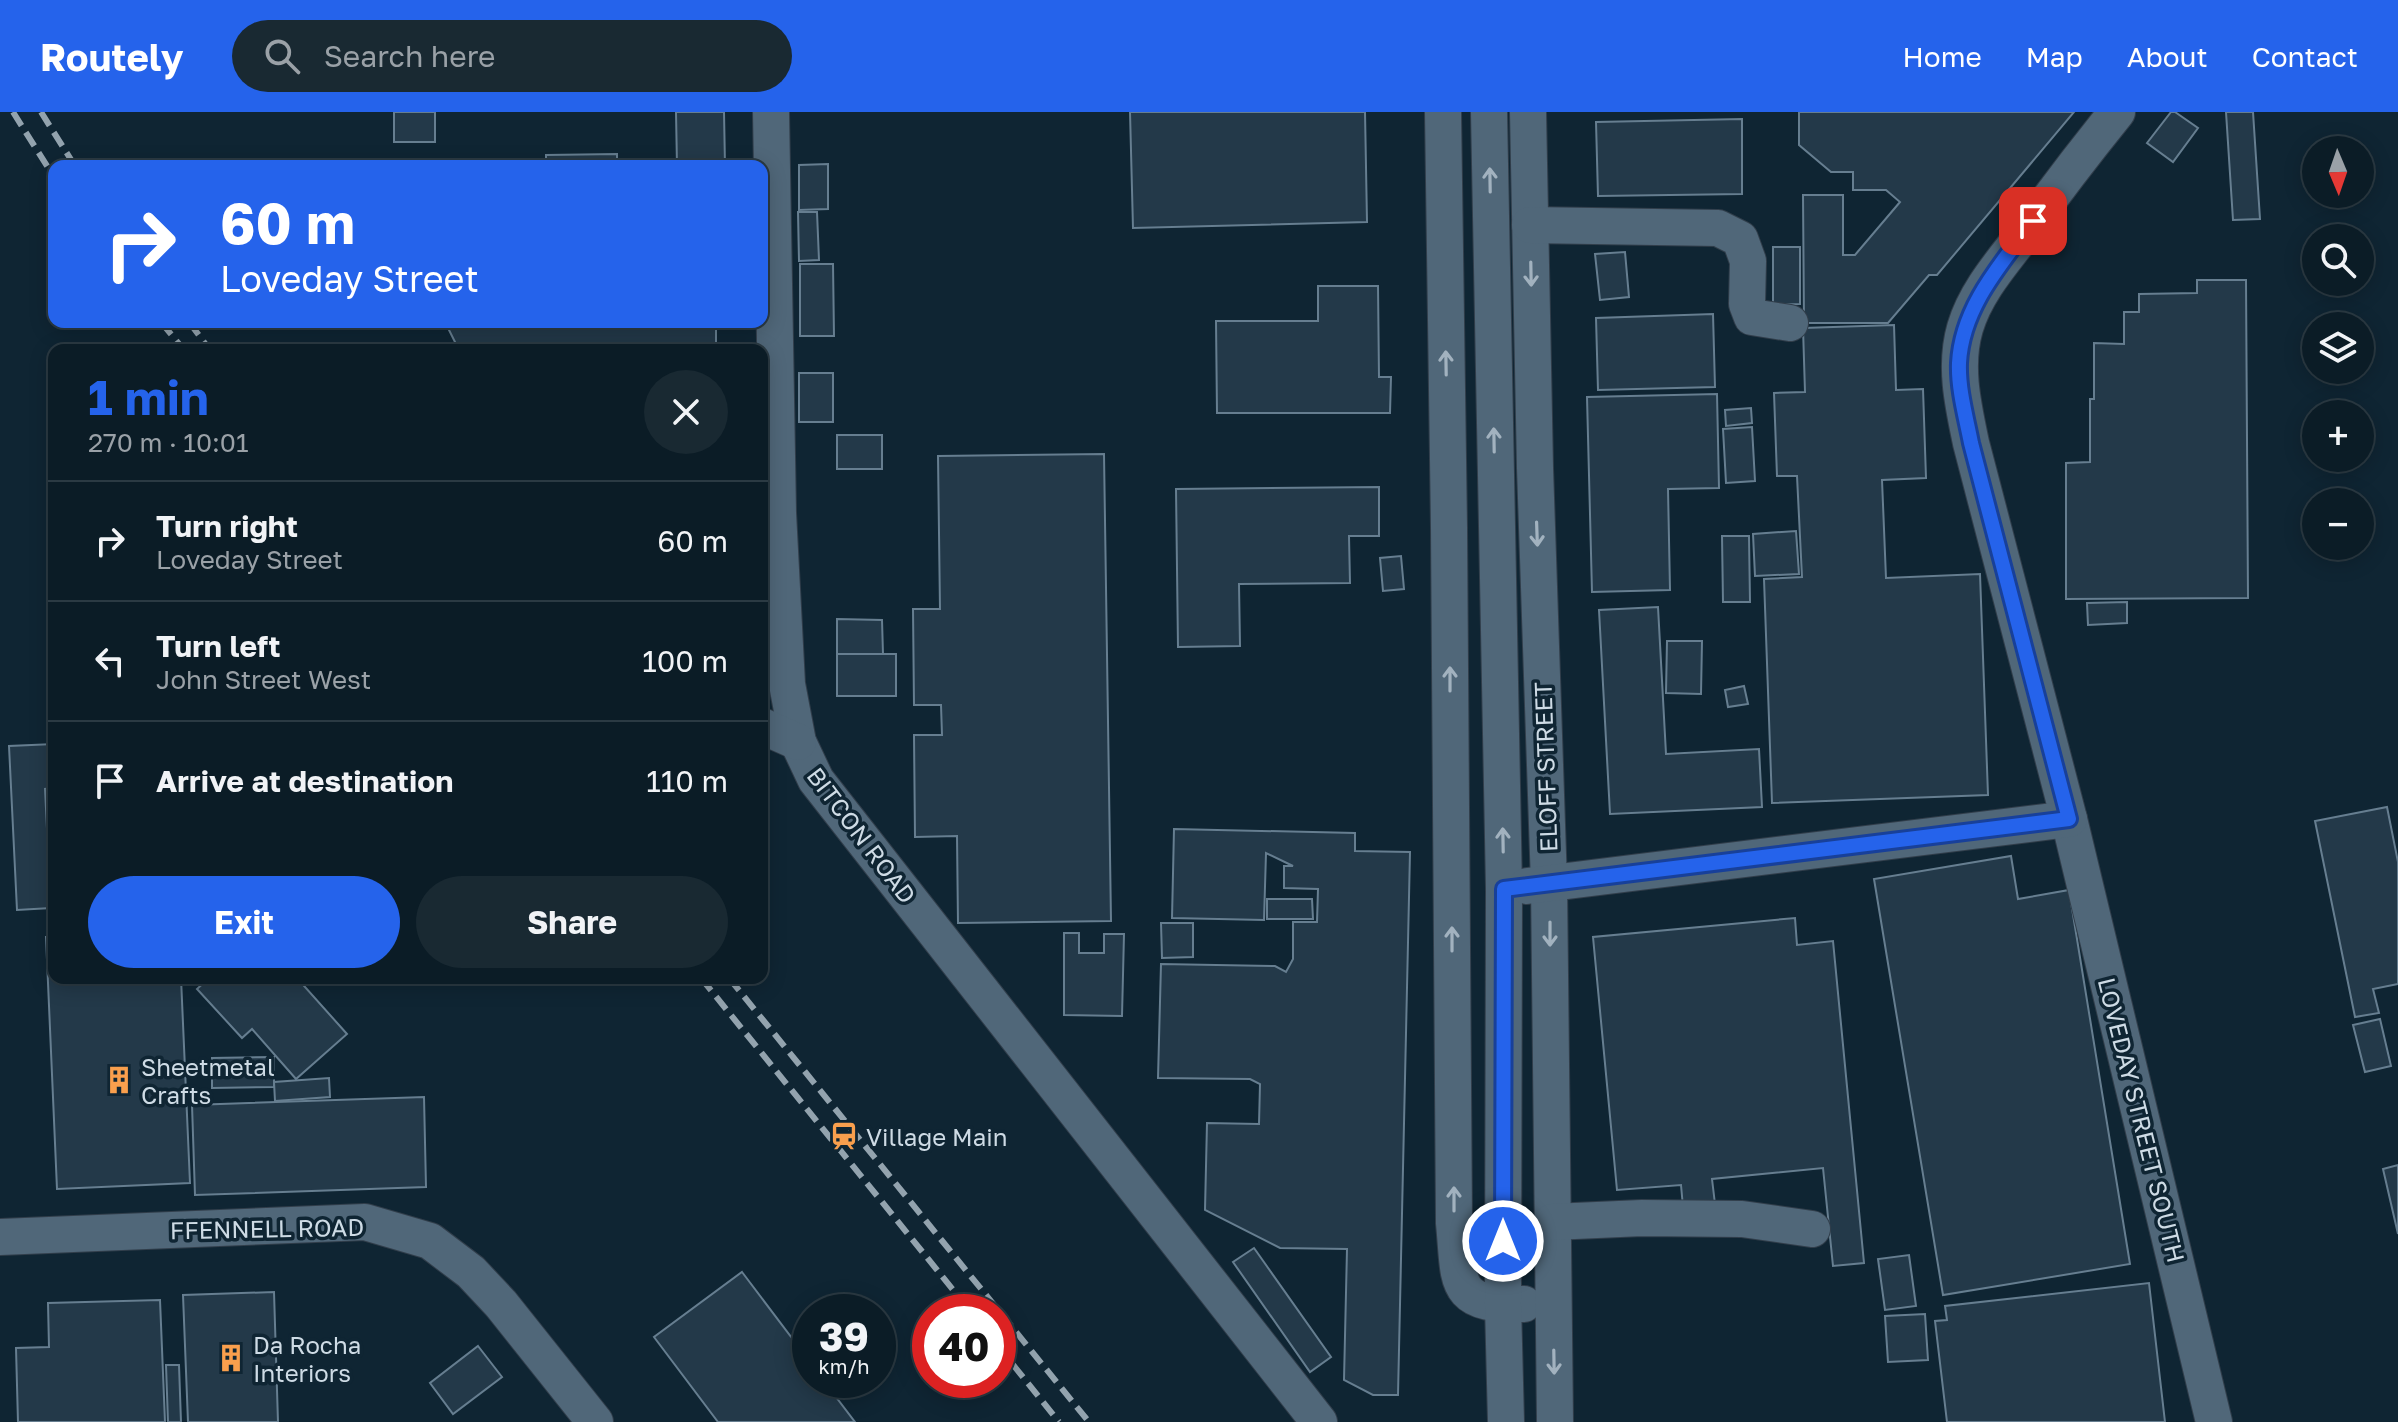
<!DOCTYPE html>
<meta charset="utf-8">
<style>
:root{--surface:#0b1c26;--page:#192932;--text:#f1f3f6;--muted:#9aa1a7;--line:#2b3a43;--accent:#2563eb}
body{margin:0;font-family:"Golos Text",sans-serif;background:var(--page);color:var(--text);height:100vh;display:flex;flex-direction:column;font-size:30px;white-space:nowrap}
*{box-sizing:border-box;margin:0}
p{font-size:26px;color:var(--muted)}
.icon{flex:none;width:44px;height:44px;fill:none;stroke:currentColor;stroke-width:2;stroke-linecap:round;stroke-linejoin:round}
.map{position:relative;flex:1;overflow:hidden}
.panel{position:absolute;left:48px;top:232px;width:720px;height:640px;display:flex;flex-direction:column;background:var(--surface);border-radius:16px;box-shadow:0 4px 20px #0003,0 0 0 2px var(--line)}
.panel>*{flex:none}
.guide{position:absolute;left:48px;top:48px;width:720px;height:168px;border-radius:16px;box-shadow:0 4px 20px #0003,0 0 0 2px var(--line);background:#2563eb;color:#fff;overflow:hidden}
.needle{width:52px;rotate:178deg}
.buttons{position:absolute;left:2302px;top:24px;display:grid;gap:16px}
.buttons a{display:grid;place-items:center;width:72px;height:72px;border-radius:50%;background:var(--surface);box-shadow:0 4px 20px #0003,0 0 0 2px var(--line);font-size:40px}
.speed{position:absolute;left:792px;top:1182px;display:flex;gap:16px;font-size:40px;font-weight:700;text-align:center}
.speed>*{display:grid;place-content:center;width:104px;height:104px;border-radius:50%;background:var(--surface);box-shadow:0 4px 20px #0003,0 0 0 2px var(--line);line-height:1}
.speed small{font-size:20px;font-weight:400}
.speed .limit{border:12px solid #d22;background:#fff;color:#111}
.pin{position:absolute;display:grid;place-items:center;width:68px;height:68px;color:#fff;margin:-34px;border-radius:16px;box-shadow:0 4px 12px #0006}
.me{position:absolute;width:88px;margin:-44px;rotate:0deg;stroke-linejoin:round;filter:drop-shadow(0 0 6px #0008)}
.turn{display:flex;align-items:center;gap:28px;height:168px;padding:0 40px;font-size:36px}
.turn .icon{width:104px;height:104px;stroke-width:2.5}
.turn b{display:block;font-size:56px;line-height:68px}
.round{display:grid;place-items:center;flex:none;width:84px;height:84px;border-radius:42px;background:var(--page)}
.summary{display:flex;align-items:center;justify-content:space-between;height:136px;padding:0 40px}
h1{font-size:48px;font-weight:700;line-height:60px;color:var(--accent)}
.action{display:flex;gap:16px;margin-top:auto;padding:16px 40px}
.action a{flex:1;height:92px;border-radius:48px;background:var(--accent);color:#fff;font-size:32px;font-weight:700;line-height:92px;text-align:center}
.action a+a{background:var(--page);color:var(--text)}
ul{padding:0;list-style:none}
li{display:flex;align-items:center;gap:24px;height:120px;padding:0 40px;border-top:2px solid var(--line)}
li div{flex:1}
li b{display:block;font-size:30px}
li em{font-style:normal}
header{display:flex;align-items:center;gap:48px;box-sizing:border-box;height:112px;padding:0 40px;background:var(--accent);color:#fff}
header strong{font-size:38px}
nav{display:flex;gap:44px;margin-inline-start:auto;font-size:28px}
.search{width:560px;height:72px;background:var(--page);display:flex;align-items:center;gap:20px;box-sizing:border-box;padding:0 28px;border-radius:44px;color:var(--muted);font-size:30px}
.map>svg:first-child{display:block}
</style>
<header>
<strong>Routely</strong>
<div class="search"><svg class="icon" aria-label="search" viewBox="0 0 24 24"><circle cx="10" cy="10" r="6"/><path d="M15 15l6 6"/></svg>Search here</div>
<nav><a>Home</a><a>Map</a><a>About</a><a>Contact</a></nav>
</header>
<div class="map">
<svg width="2398" height="1310" viewBox="0 0 2398 1310">
<rect width="100%" height="100%" fill="#0f2533"/>
<!-- building -->
<g fill="#233949" stroke="#667e90" stroke-width="2">
<rect x="394" y="0" width="41" height="30"/>
<polygon points="676,0 724,0 725,54 677,54"/>
<polygon points="1130,0 1365,0 1367,110 1133,116"/>
<polygon points="1799,0 2074,0 1937,163 1929,163 1888,211 1804,211 1803,83 1843,83 1843,143 1855,143 1900,90 1886,78 1853,78 1853,60 1831,60 1799,33"/>
<polygon points="2171,0 2175,0 2198,16 2173,50 2147,31"/>
<polygon points="2226,0 2253,0 2260,107 2233,108"/>
<polygon points="1742,7 1742,82 1598,84 1596,10"/>
<polygon points="617,42 617,54 546,54 546,43"/>
<polygon points="828,52 828,97 799,98 799,53"/>
<polygon points="798,100 817,100 819,148 799,149"/>
<polygon points="1773,135 1800,135 1800,192 1773,193"/>
<polygon points="1625,140 1629,185 1600,188 1595,142"/>
<polygon points="800,152 833,152 834,224 800,224"/>
<polygon points="2197,168 2246,168 2248,486 2066,487 2066,351 2090,350 2090,287 2094,287 2094,231 2124,232 2124,200 2139,200 2139,182 2197,181"/>
<polygon points="1318,174 1378,174 1379,265 1391,265 1390,301 1217,301 1216,209 1318,209"/>
<polygon points="1713,202 1715,275 1598,278 1596,206"/>
<polygon points="445,210 716,210 716,238 459,238"/>
<polygon points="1894,213 1896,278 1923,277 1926,366 1882,368 1886,466 1980,462 1988,683 1772,691 1764,467 1802,465 1797,364 1777,364 1774,281 1805,280 1803,216"/>
<rect x="799" y="261" width="34" height="49"/>
<polygon points="1717,282 1719,376 1668,377 1670,478 1592,480 1587,285"/>
<polygon points="1751,296 1752,311 1726,314 1725,298"/>
<polygon points="1752,315 1755,369 1726,371 1723,317"/>
<rect x="837" y="323" width="45" height="34"/>
<polygon points="1104,342 1111,809 958,811 957,724 915,725 914,623 942,623 941,593 914,593 913,497 940,497 938,344"/>
<polygon points="1379,375 1379,424 1349,424 1350,471 1239,472 1240,534 1178,535 1176,377"/>
<polygon points="1796,419 1799,462 1755,464 1753,422"/>
<polygon points="1722,424 1749,424 1750,490 1723,490"/>
<polygon points="1401,444 1404,477 1383,479 1380,446"/>
<polygon points="2127,490 2127,511 2088,513 2087,491"/>
<polygon points="1658,495 1666,642 1759,637 1762,695 1610,702 1599,498"/>
<polygon points="837,507 882,508 883,542 837,542"/>
<polygon points="1667,529 1702,529 1701,582 1666,581"/>
<rect x="837" y="542" width="59" height="42"/>
<polygon points="1744,574 1748,592 1728,595 1725,578"/>
<polygon points="54,632 54,676 45,677 51,796 17,798 9,634"/>
<polygon points="2387,695 2398,750 2398,872 2373,877 2379,901 2355,905 2315,709"/>
<polygon points="1174,717 1355,721 1355,739 1410,740 1398,1283 1373,1283 1344,1268 1347,1137 1280,1136 1205,1098 1207,1011 1259,1012 1260,972 1250,967 1158,966 1161,852 1275,854 1286,860 1293,847 1293,810 1317,810 1318,777 1284,776 1284,754 1293,754 1266,741 1264,808 1172,806"/>
<polygon points="2011,744 2018,787 2069,778 2130,1152 1943,1183 1874,767"/>
<polygon points="1267,787 1312,787 1313,807 1267,807"/>
<polygon points="1795,806 1797,833 1833,829 1864,1151 1833,1154 1823,1056 1712,1067 1715,1092 1683,1095 1681,1073 1617,1078 1593,825"/>
<polygon points="1161,811 1193,811 1193,845 1162,846"/>
<polygon points="1064,821 1079,821 1079,841 1104,841 1104,822 1124,822 1122,904 1064,903"/>
<polygon points="46,825 54,825 54,866 181,866 190,1071 57,1077"/>
<polygon points="209,866 297,866 347,922 296,967 252,917 242,926 197,877"/>
<polygon points="2380,907 2391,954 2365,960 2353,913"/>
<polygon points="274,945 274,975 212,976 212,946"/>
<polygon points="329,966 330,985 275,989 274,970"/>
<polygon points="424,985 426,1075 195,1083 192,993"/>
<polygon points="2398,1053 2398,1122 2383,1057"/>
<polygon points="1254,1136 1331,1245 1310,1260 1233,1150"/>
<polygon points="1909,1143 1916,1194 1885,1198 1878,1147"/>
<polygon points="742,1160 810,1250 810,1268 823,1268 855,1310 718,1310 654,1225"/>
<polygon points="2149,1171 2165,1310 1947,1310 1935,1209 1947,1208 1945,1194"/>
<polygon points="274,1180 278,1310 188,1310 183,1183"/>
<polygon points="160,1188 165,1310 18,1310 16,1236 49,1235 48,1191"/>
<polygon points="1925,1202 1928,1248 1888,1250 1885,1204"/>
<polygon points="478,1234 502,1265 453,1302 430,1271"/>
<polygon points="166,1253 179,1253 181,1310 168,1310"/>
</g>
<g fill="none" stroke-linecap="round" stroke-linejoin="round">
<defs>
<g id="minor">
<polyline points="771,0 778,401 787,572 798,630 816,668 1319,1310"/>
<path d="M1443 0 1449 416 1454 1111C1460 1171 1451 1194 1524 1192"/>
<polyline points="1489,0 1504,777 1503,1193 1506,1310"/>
<polyline points="1528,0 1535,356 1549,772 1555,1310"/>
<path d="M2117 0C2083 42 2051 84 2020 127 1999 154 1975 182 1965 216 1954 254 1963 293 1971 331L2069 707 2214 1310"/>
<polyline points="1530,113 1718,116 1740,127 1748,149 1747,192 1752,205 1790,211"/>
<polyline points="762,614 798,630"/>
<polyline points="1527,774 2069,707"/>
<polyline points="1552,1110 1642,1106 1742,1107 1812,1117"/>
<polyline points="0,1125 365,1110 430,1129 471,1160 501,1192 595,1310"/>
</g>
</defs>
<!-- minor casing -->
<use href="#minor" stroke="#313e4b" stroke-width="38"/>
<!-- minor -->
<use href="#minor" stroke="#506779" stroke-width="36"/>
<!-- rail -->
<g stroke="#93a3ae" stroke-width="6" stroke-dasharray="16 8" stroke-linecap="butt">
<polyline points="13,0 54,65"/>
<polyline points="41,0 75,54"/>
<polyline points="161,210 184,238"/>
<polyline points="189,210 210,238"/>
<polyline points="701,866 971,1200"/>
<polyline points="729,866 1089,1310"/>
<polyline points="998,1234 1059,1310"/>
</g>
</g>
<!-- one-way arrows -->
<defs><path id="oneway-shaft" d="M-6 0H5M1.5-3L5.5 0L1.5 3" fill="none" stroke-width="1.6" stroke-linecap="round" stroke-linejoin="round" transform="scale(2)"/></defs>
<g stroke="#a2b2bf">
<use href="#oneway-shaft" transform="translate(1490 68) rotate(-91)"/>
<use href="#oneway-shaft" transform="translate(1531 162) rotate(89)"/>
<use href="#oneway-shaft" transform="translate(1446 251) rotate(-91)"/>
<use href="#oneway-shaft" transform="translate(1494 328) rotate(-91)"/>
<use href="#oneway-shaft" transform="translate(1537 422) rotate(88)"/>
<use href="#oneway-shaft" transform="translate(1450 567) rotate(-90)"/>
<use href="#oneway-shaft" transform="translate(1503 728) rotate(-91)"/>
<use href="#oneway-shaft" transform="translate(1550 822) rotate(90)"/>
<use href="#oneway-shaft" transform="translate(1452 827) rotate(-90)"/>
<use href="#oneway-shaft" transform="translate(1454 1087) rotate(-90)"/>
<use href="#oneway-shaft" transform="translate(1554 1250) rotate(89)"/>
</g>
<g fill="none" stroke-linecap="round" stroke-linejoin="round">
<defs>
<path id="route" d="M1503 1129 1504 777 2069 707 1971 331C1966 305 1958 277 1959 251 1962 195 2001 152 2033 109"/>
</defs>
<!-- route casing -->
<use href="#route" stroke="#184099" stroke-width="20"/>
<!-- route -->
<use href="#route" stroke="#2563eb" stroke-width="14"/>
</g>
<!-- icons -->
<defs>
<symbol id="building-bare" viewBox="-9 -9 18 18"><path d="M-4-6H4V6H1V3H-1V6H-4ZM-2.5-4.3h1.7v1.8h-1.7ZM.8-4.3h1.7v1.8H.8ZM-2.5-1h1.7V.8h-1.7ZM.8-1h1.7V.8H.8Z" fill="#f99f4d" stroke="#0f2533" stroke-width="2.5" paint-order="stroke"/></symbol>
<symbol id="station-bare" viewBox="-9 -9 18 18"><path d="M-3-6H3Q5-6 5-4V2Q5 4 3 4L4.5 6H3L1.5 4h-3L-3 6H-4.5L-3 4Q-5 4-5 2V-4Q-5-6-3-6ZM-3.5-4v3h7v-3ZM-3.5 1v1.5H-2V1ZM2 1v1.5H3.5V1Z" fill="#f99f4d" stroke="#0f2533" stroke-width="2.5" paint-order="stroke"/></symbol>
</defs>
<g fill-rule="evenodd">
<use href="#building-bare" x="99" y="948" width="40" height="40"/>
<use href="#station-bare" x="824" y="1004" width="40" height="40"/>
<use href="#building-bare" x="211" y="1226" width="40" height="40"/>
</g>
<g text-anchor="middle" dominant-baseline="central" stroke-width="7" stroke-linejoin="round" paint-order="stroke">
<!-- street labels -->
<g font-size="24" fill="#cedbe5" stroke="#0f2533">
<text transform="translate(1545 655) rotate(-92)">ELOFF STREET</text>
<text transform="translate(862 723) rotate(53)">BITCON ROAD</text>
<text transform="translate(2142 1008) rotate(76)">LOVEDAY STREET SOUTH</text>
<text transform="translate(267 1116) rotate(-1)">FFENNELL ROAD</text>
</g>
<!-- poi labels -->
<g font-size="24" fill="#cedbe5" stroke="#0f2533" text-anchor="start">
<text x="141" y="954">Sheetmetal<tspan x="141" dy="28">Crafts</tspan></text>
<text x="866" y="1024">Village Main</text>
<text x="253" y="1232">Da Rocha<tspan x="253" dy="28">Interiors</tspan></text>
</g>
</g>
</svg>
<div class="buttons">
<a><svg class="needle" viewBox="-14 -14 28 28"><path d="M0-13l5 13h-10z" fill="#e53935"/><path d="M0 13l5-13h-10z" fill="#9aa1a7"/></svg></a>
<a><svg class="icon" aria-label="search" viewBox="0 0 24 24"><circle cx="10" cy="10" r="6"/><path d="M15 15l6 6"/></svg></a>
<a><svg class="icon" aria-label="layers" viewBox="0 0 24 24"><path d="M12 4l9 5-9 5-9-5zM3 14l9 5 9-5"/></svg></a>
<a>+</a>
<a>−</a>
</div>
<div class="speed"><div>39<small>km/h</small></div><div class="limit">40</div></div>
<div class="pin" style="left:2033px;top:109px;background:#d93025"><svg class="icon" aria-label="arrive" viewBox="0 0 24 24"><path d="M6 21V4h12l-3 4 3 4H6"/></svg></div>
<svg class="me" style="left:1503px;top:1129px" viewBox="-20 -20 40 40"><circle r="17" fill="#2563eb" stroke="#fff" stroke-width="3"/><path d="M0-11L8 9 0 5-8 9z" fill="#fff"/></svg>
<div class="guide">
<div class="turn"><svg class="icon" aria-label="right" viewBox="0 0 24 24"><path d="M7 20v-9h11M14 6l5 5-5 5"/></svg><div><b>60 m</b>Loveday Street</div></div>
</div>
<section class="panel">
<div class="summary"><div><h1>1 min</h1><p>270 m · 10:01</p></div><a class="round"><svg class="icon" aria-label="close" viewBox="0 0 24 24"><path d="M6 6l12 12M18 6L6 18"/></svg></a></div>
<ul>
<li><svg class="icon" aria-label="right" viewBox="0 0 24 24"><path d="M7 20v-9h11M14 6l5 5-5 5"/></svg><div><b>Turn right</b><p>Loveday Street</p></div><em>60 m</em></li>
<li><svg class="icon" aria-label="left" viewBox="0 0 24 24"><path d="M17 20v-9H6M10 6l-5 5 5 5"/></svg><div><b>Turn left</b><p>John Street West</p></div><em>100 m</em></li>
<li><svg class="icon" aria-label="arrive" viewBox="0 0 24 24"><path d="M6 21V4h12l-3 4 3 4H6"/></svg><div><b>Arrive at destination</b></div><em>110 m</em></li>
</ul>
<div class="action"><a>Exit</a><a>Share</a></div>
</section>
</div>
